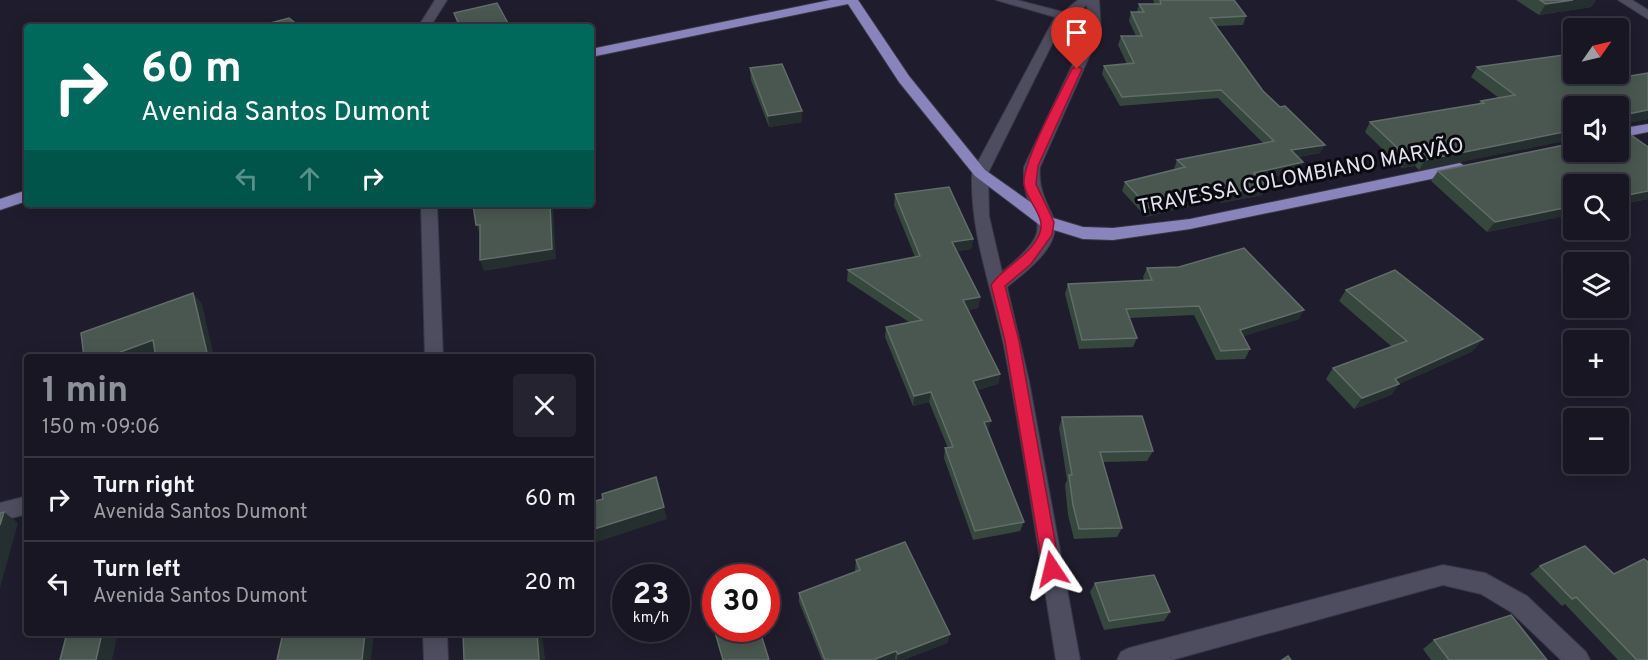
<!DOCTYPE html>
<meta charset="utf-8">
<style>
:root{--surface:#171622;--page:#24232f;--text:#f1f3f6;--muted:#9e9fa5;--line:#363540;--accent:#8c9099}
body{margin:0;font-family:Overpass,sans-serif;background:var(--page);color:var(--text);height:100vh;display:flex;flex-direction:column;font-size:22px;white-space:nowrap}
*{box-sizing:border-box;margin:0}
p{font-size:20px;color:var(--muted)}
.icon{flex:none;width:33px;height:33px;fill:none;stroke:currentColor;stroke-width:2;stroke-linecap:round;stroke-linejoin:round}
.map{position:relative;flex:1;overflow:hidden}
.side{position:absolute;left:24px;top:354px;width:570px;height:282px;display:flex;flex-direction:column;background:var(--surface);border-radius:6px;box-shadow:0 3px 15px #0003,0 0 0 2px var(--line)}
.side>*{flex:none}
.top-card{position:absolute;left:24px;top:24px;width:570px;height:183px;border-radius:6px;box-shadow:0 3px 15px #0003,0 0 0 2px var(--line);background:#00695c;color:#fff;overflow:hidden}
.needle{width:39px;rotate:56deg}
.buttons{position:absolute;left:1563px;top:18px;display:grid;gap:12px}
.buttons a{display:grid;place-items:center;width:66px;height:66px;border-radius:6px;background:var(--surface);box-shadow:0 3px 15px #0003,0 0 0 2px var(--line);font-size:30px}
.speed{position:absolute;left:612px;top:564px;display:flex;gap:12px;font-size:30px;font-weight:700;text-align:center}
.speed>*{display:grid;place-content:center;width:78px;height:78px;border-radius:50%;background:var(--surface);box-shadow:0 3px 15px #0003,0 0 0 2px var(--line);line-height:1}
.speed small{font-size:15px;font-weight:400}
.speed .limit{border:9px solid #d22;background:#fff;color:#111}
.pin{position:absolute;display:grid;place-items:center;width:51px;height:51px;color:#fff;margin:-62px -26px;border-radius:50% 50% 50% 0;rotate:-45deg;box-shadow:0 0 6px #0007}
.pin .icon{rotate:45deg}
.me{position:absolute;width:66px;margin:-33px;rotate:350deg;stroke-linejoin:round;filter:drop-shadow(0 0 4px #0008)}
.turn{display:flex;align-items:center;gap:21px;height:126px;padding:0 18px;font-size:27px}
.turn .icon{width:78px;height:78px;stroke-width:2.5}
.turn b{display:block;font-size:42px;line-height:51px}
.lanes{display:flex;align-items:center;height:57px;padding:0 18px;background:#0003;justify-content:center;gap:30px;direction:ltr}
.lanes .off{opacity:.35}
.round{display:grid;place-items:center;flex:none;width:63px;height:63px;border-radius:6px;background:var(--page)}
.headline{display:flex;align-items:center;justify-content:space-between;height:102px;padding:0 18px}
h1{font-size:36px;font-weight:700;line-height:45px;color:var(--accent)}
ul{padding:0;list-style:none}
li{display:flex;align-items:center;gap:18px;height:84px;padding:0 18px;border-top:2px solid var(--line)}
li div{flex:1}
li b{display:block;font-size:22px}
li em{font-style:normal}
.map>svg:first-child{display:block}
</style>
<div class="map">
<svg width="1648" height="660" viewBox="0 0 1648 660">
<rect width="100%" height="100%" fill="#1f1d2d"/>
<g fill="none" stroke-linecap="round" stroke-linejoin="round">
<defs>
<g id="minor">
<polygon points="435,0 447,0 430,27 418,27"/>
<path d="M996 0H1017L1063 12 1078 0H1099L1101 30 1040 167C1038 187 1045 199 1053 217 1064 245 1025 272 1007 287L1029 381 1080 660H1056C1039 555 1024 450 1004 346 992 288 970 234 972 173L1055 17ZM1087 5 1089 30 1024 167C1020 225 1069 218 1002 272L989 216 988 173 1062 24Z"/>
<polygon points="1618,0 1632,0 1648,10 1648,19"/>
<polygon points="421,204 437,204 443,357 425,357"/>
<polygon points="27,496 27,514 0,521 0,503"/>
<polygon points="1443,565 1485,573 1527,596 1586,652 1590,660 1561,660 1511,612 1481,594 1443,585 1172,660 1117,660 1121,652 1129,648"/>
<polygon points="423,633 447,633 448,660 424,660"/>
</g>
<g id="major">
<polygon points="830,0 858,0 909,76 985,170 1053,218 1083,227 1113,228 1190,219 1460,163 1468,168 1460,173 1190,229 1113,240 1083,239 1041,226 975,176 899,82 848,4 591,57 591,49"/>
<polygon points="1648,124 1648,132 1618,138 1618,129"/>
<polygon points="27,190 27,201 0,210 0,199"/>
</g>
</defs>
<!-- minor casing -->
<use href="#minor" stroke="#393745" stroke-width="2"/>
<!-- major casing -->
<use href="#major" stroke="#393745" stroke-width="2"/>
<!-- minor -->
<use href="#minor" fill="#4e4d5f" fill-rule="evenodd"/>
<!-- major -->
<use href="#major" fill="#8a84bd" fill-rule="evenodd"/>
</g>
<!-- wall -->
<g fill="#36473d">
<polygon points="1153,0 1234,0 1246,16 1243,25 1216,26 1263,91 1320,153 1298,157 1303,162 1299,171 1260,179 1262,195 1221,203 1217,199 1146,217 1122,191 1125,182 1175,170 1174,169 1177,160 1263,143 1218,98 1120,106 1102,74 1104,66 1127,64 1118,45 1121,36 1136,36 1129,21 1131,12 1137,12 1139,4 1155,4"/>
<polygon points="1516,0 1596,0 1591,7 1539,15"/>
<polygon points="1477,67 1606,80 1648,73 1648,119 1618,125 1574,106 1574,139 1419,170 1415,166 1402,168 1365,132 1370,122 1478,104 1481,101 1499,98 1471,77"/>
<polygon points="750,68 802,122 769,127 751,80"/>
<polygon points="1648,147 1648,199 1618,205 1574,184 1574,214 1487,232 1431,181 1438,171"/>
<polygon points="895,194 973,239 971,249 957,251 980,297 978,308 968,310 1000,374 998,384 977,390 988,431 1024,522 1020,531 973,540 944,458 945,448 948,448 929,402 913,406 885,337 886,327 909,322 847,281 848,270 915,257 894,205"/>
<polygon points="1147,268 1299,319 1243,336 1250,349 1245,359 1216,360 1194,315 1129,318 1137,338 1133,347 1079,349 1065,294 1068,284 1144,280 1143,277"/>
<polygon points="1346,290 1473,351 1399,384 1391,395 1354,409 1326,379 1333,368 1392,347 1339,301"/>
<polygon points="1062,417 1153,451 1147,461 1103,462 1122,528 1117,537 1074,539 1068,515 1065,485 1067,480 1059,428"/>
<polygon points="856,560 950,634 947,643 903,660 895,660 895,659 893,660 822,660 799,602 799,593 856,572 855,570"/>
<polygon points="1540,566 1614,574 1648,660 1618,660 1565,604 1562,606 1530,574"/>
<polygon points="1095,583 1170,612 1164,621 1104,630 1090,592"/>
<polygon points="1434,640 1547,660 1431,660 1423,649"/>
</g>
<!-- shaded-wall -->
<g fill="#252f2f">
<polygon points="1573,0 1596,0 1591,7 1539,15 1546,4"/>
<polygon points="1648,110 1648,119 1618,125 1618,116"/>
<polygon points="802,111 802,122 769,127 768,116"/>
<polygon points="1574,130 1574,139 1419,170 1425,160"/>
<polygon points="1325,145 1320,153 1286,159 1291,150"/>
<polygon points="1422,156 1415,166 1402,168 1408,158"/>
<polygon points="1303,162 1299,171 1250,182 1254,173"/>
<polygon points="1266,186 1262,195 1221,203 1224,194"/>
<polygon points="1221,190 1217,199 1146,217 1149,208"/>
<polygon points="1648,191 1648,199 1618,205 1618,197"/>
<polygon points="131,204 149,204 134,208"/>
<polygon points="550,204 553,204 556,259 484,271 480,260"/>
<polygon points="1574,206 1574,214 1487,232 1495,222"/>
<polygon points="476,225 480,225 480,236"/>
<polygon points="973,239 971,249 950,252 952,242"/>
<polygon points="193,293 202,304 214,357 208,357"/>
<polygon points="980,297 978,308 961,311 963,300"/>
<polygon points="1304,310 1299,319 1235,339 1240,330"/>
<polygon points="1483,339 1473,351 1399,384 1391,395 1354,409 1362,398 1395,379"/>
<polygon points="153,340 163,351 147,357 107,357"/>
<polygon points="1000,374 998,384 971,391 973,381"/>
<polygon points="931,392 929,402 913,406 914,396"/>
<polygon points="991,421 988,431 982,432 984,422"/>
<polygon points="664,507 667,519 591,544 591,530"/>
<polygon points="4,512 18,523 0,588 0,525"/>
<polygon points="102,633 118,633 112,660 96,660"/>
<polygon points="365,633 374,633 371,660 362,660"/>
<polygon points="537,633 542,633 545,660 539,660"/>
<polygon points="950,634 947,643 903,660 897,660 898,654"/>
<polygon points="896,651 895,659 893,660 873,660"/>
</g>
<!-- building -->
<g fill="#495750" stroke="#616d69" stroke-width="1.5">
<polygon points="1160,0 1234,0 1246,16 1210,18 1263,91 1280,107 1285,106 1325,145 1291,150 1303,162 1254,173 1266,186 1224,194 1221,190 1149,208 1125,182 1185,167 1177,160 1274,141 1221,90 1122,97 1104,66 1134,63 1121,36 1142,36 1131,12 1144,12 1139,4 1161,4"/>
<polygon points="1540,0 1573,0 1546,4"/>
<polygon points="497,3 510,27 460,27 454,13"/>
<polygon points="289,18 300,27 261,27 260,26"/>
<polygon points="1571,54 1574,56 1574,74 1597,74 1606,80 1648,73 1648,110 1618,116 1618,106 1574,106 1574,130 1425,160 1422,156 1408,158 1370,122 1484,103 1481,101 1515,95 1477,67"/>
<polygon points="782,64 802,111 768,116 750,68"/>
<polygon points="1618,126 1648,147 1648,191 1618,197 1618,184 1574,184 1574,206 1495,222 1438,171 1574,143 1574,152 1618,152"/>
<polygon points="949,187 973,239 952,242 980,297 963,300 1000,374 973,381 991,421 984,422 1024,522 975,531 945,448 953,447 931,392 914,396 886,327 922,320 848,270 920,256 895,194"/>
<polygon points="473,204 550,204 552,249 480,260 480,225 476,225"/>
<polygon points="1244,248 1304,310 1240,330 1250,349 1221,351 1199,306 1126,309 1137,338 1082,340 1068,284 1152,280 1147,268 1179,267"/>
<polygon points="1395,270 1483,339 1395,379 1399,384 1362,398 1333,368 1407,341 1346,290"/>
<polygon points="193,293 208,357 156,357 153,340 107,357 84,357 81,333"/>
<polygon points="1142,416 1153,451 1100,452 1122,528 1079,529 1073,505 1069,475 1072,475 1062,417"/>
<polygon points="656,477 664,507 591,530 591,502 603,499 602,494"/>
<polygon points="4,512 0,525 0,513"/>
<polygon points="905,542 950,634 898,654 896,651 873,660 825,660 799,593 860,570 856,560"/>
<polygon points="1585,546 1614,574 1644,559 1648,562 1648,660 1637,660 1576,597 1572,599 1540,566"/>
<polygon points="1154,575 1170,612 1109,621 1095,583"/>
<polygon points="1511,615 1547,660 1449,660 1434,640"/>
<polygon points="713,625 716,625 716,628 759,628 769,660 723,660"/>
<polygon points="67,633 102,633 96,660 60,660"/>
<polygon points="283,633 365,633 362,660 277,660"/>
<polygon points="463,633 537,633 539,660 464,660"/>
<polygon points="1288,656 1291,660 1282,660"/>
</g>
<!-- route -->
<path fill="#e11d48" stroke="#92132f" stroke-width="1.5" d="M1077 66 1082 69 1038 166 1036 184 1054 222 1052 235 1031 264 1005 286 1019 341 1060 569 1058 574 1052 577 1046 574 1043 569 1005 341 991 285C1004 266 1029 257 1039 235 1048 217 1026 201 1024 184 1022 162 1061 92 1072 69Z"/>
<g text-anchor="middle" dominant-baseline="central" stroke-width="6" stroke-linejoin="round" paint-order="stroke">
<!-- street labels -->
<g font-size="21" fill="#e3e2ee" stroke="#09090f">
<text transform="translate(1301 177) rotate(-11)">TRAVESSA COLOMBIANO MARVÃO</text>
</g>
</g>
</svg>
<div class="buttons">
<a><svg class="needle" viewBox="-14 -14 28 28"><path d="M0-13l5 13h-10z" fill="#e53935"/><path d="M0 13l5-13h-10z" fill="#9e9fa5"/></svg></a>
<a><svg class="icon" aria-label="sound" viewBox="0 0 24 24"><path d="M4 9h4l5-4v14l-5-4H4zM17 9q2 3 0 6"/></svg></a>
<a><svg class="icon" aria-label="search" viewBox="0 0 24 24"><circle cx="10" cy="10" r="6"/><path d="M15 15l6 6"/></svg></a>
<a><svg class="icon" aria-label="layers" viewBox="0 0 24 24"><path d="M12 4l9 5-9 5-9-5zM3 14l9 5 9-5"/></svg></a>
<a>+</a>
<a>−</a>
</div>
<div class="speed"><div>23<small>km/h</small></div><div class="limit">30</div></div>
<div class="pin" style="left:1077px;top:69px;background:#d93025"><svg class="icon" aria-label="arrive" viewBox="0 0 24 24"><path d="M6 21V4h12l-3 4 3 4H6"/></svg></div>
<svg class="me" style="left:1052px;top:569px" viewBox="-20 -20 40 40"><path d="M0-17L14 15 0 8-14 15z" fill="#e11d48" stroke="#fff" stroke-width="4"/></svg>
<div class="top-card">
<div class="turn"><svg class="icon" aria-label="right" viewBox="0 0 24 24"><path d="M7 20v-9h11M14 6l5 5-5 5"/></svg><div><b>60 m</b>Avenida Santos Dumont</div></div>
<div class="lanes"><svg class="icon off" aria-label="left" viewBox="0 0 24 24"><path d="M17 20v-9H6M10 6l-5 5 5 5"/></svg><svg class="icon off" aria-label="ahead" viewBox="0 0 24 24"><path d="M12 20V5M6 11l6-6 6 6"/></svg><svg class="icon" aria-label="right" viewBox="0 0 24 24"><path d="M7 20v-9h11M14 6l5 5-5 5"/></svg></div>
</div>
<section class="side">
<div class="headline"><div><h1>1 min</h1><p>150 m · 09:06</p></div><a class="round"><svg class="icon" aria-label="close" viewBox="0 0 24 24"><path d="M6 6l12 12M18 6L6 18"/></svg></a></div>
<ul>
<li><svg class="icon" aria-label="right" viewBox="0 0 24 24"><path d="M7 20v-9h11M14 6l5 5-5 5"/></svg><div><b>Turn right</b><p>Avenida Santos Dumont</p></div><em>60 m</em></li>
<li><svg class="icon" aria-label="left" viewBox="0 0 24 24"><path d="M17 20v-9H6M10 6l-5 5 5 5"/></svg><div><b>Turn left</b><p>Avenida Santos Dumont</p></div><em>20 m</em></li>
</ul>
</section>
</div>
